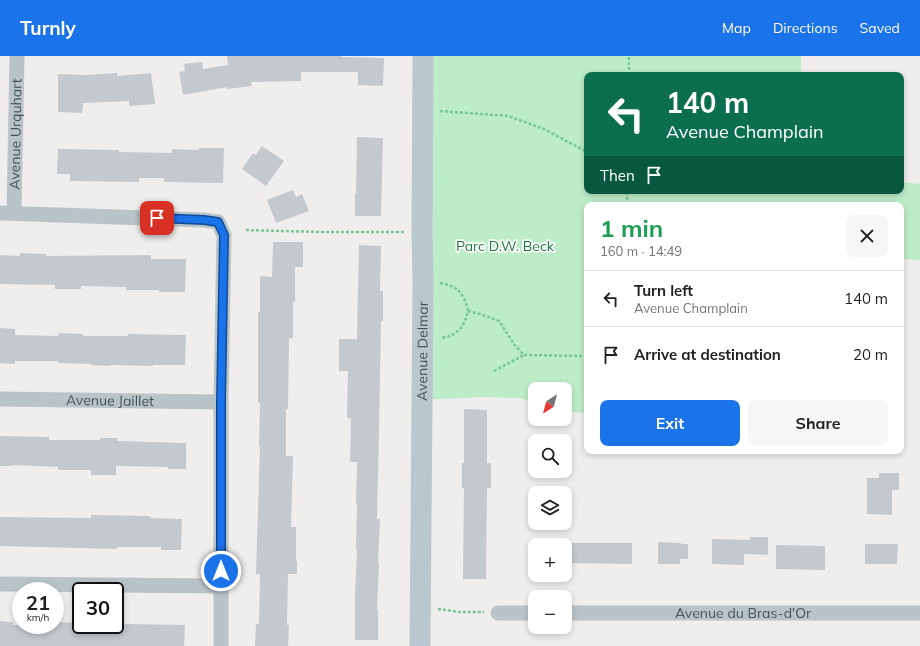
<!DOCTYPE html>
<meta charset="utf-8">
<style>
:root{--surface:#fff;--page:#f6f6f6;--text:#202124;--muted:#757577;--line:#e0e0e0;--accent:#1a73e8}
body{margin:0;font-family:Mulish,sans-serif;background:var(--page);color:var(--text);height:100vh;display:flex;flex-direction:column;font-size:15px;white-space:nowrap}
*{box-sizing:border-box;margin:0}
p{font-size:13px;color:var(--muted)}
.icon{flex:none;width:22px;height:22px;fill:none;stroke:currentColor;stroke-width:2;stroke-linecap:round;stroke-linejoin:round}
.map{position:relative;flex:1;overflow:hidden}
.panel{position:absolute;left:584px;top:146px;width:320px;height:252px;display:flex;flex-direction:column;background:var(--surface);border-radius:8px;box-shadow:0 2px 6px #0003}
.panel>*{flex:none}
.guide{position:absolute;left:584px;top:16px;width:320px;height:122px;border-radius:8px;box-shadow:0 2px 6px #0003;background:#0b6e4f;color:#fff;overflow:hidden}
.needle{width:26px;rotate:216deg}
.tools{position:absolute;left:528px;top:326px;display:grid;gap:8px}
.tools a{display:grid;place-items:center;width:44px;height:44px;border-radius:8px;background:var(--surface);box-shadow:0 2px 6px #0003;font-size:20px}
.speed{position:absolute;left:12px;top:526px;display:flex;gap:8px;font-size:20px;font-weight:700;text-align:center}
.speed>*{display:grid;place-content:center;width:52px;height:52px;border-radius:50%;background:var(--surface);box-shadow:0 2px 6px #0003;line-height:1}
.speed small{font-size:10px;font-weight:400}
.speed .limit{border:2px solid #111;border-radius:6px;background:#fff;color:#111}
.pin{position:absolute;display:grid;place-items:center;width:34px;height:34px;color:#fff;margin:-17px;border-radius:8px;box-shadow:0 2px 6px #0006}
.me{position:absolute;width:44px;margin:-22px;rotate:0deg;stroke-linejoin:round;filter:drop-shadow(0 0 3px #0008)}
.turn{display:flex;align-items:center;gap:14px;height:84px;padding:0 16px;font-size:18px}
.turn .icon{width:52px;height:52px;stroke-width:2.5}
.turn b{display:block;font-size:28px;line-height:34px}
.then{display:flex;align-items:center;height:38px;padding:0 16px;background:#0003;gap:8px;font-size:15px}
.round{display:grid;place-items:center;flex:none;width:42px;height:42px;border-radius:8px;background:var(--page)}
.headline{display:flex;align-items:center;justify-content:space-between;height:68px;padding:0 16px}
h1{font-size:24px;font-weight:700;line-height:30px;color:#1e9e55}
.action{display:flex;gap:8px;margin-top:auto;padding:8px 16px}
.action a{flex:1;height:46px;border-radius:8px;background:var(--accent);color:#fff;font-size:16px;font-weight:700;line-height:46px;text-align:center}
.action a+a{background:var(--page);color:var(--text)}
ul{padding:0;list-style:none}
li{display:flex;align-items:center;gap:12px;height:56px;padding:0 16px;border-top:1px solid var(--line)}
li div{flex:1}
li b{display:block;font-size:15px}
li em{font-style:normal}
header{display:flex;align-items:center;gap:24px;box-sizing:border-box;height:56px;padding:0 20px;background:var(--accent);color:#fff}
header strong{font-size:19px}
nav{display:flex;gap:22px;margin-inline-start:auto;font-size:14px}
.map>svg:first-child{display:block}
</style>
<header>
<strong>Turnly</strong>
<nav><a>Map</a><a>Directions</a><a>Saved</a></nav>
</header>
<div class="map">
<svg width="920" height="590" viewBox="0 0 920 590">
<rect width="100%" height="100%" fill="#f0eded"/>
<!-- green -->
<polygon fill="#bdecc8" points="424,0 801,0 801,19 587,19 587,135 901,135 901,126 920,128 920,204 901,203 901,149 587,149 587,357 565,355 565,333 535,333 535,347 519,342 482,341 424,344"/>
<!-- building -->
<g fill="#c4c9cd">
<polygon points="227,0 341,0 341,1 384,2 383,30 358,29 358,16 301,16 301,25 251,26 252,30 227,33 227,31 183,39 179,16 185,15 184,8 202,6 203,13 228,9"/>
<polygon points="117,17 117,20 151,17 155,48 129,50 129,45 83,47 82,57 58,56 58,18 85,19"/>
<polygon points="357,81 383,82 381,160 355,160 355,138 356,138"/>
<polygon points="262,90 284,105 266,130 242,113 253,97 256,99"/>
<polygon points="199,92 224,92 223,127 164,126 164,122 139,122 139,126 70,125 70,118 57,118 58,93 119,94 119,96 172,97 172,93 198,94"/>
<polygon points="293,134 296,141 302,138 309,155 276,167 267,144"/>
<polygon points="273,186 303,186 303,211 295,211 295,246 293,246 293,282 289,282 288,353 286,353 286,400 293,400 291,471 296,471 296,505 297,505 297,518 288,518 287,569 289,569 288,590 255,590 256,568 259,568 260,518 256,518 260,390 259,390 260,347 258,347 258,256 260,256 260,220 272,221"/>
<polygon points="359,189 381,190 380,235 383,235 383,265 381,265 379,373 377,463 380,463 378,507 379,507 377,554 378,554 378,584 355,584 355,538 357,494 356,494 357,448 356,448 357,406 350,406 351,362 347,362 348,315 339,315 339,283 357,283"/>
<polygon points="20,197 46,198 46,200 151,199 151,203 186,203 185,236 159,236 159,234 126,234 126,231 81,230 81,233 55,233 55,229 0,228 0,199 20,200"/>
<polygon points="0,272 15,273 15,279 58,280 59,277 83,278 83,280 128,280 128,278 186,279 185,309 153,309 153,310 110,309 110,310 91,309 91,308 58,307 58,305 15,305 15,308 0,307"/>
<polygon points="464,353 487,354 487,407 491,407 491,432 487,432 486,523 463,523 464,432 462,432 462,407 464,407"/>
<polygon points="0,380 49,381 49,384 100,384 100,382 117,382 117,385 186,387 186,413 168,413 168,411 116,410 116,419 91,419 91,414 58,414 58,411 12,409 12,410 0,410"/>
<polygon points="879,417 899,417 899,434 892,434 892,459 867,458 867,422 879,422"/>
<polygon points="91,459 150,460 150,462 182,463 181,494 161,494 161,491 117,491 117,493 0,490 0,461 91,462"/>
<polygon points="750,481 768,481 768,499 744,498 744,509 712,508 712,483 750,484"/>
<polygon points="658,486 681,487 681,488 688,488 688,503 680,503 680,508 658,508"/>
<polygon points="565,487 632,487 632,508 565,507"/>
<polygon points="865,488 898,488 897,508 865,508"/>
<polygon points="776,489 825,490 825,514 776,513"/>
<polygon points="0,565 13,566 13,569 56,569 56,566 81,567 81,569 125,569 125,568 185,569 184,590 0,590"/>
</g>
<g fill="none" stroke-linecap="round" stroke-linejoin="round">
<!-- path -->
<g stroke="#77c894" stroke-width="2.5" stroke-dasharray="3 2" stroke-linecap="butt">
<polyline points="629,19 629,0"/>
<polyline points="440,55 508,60 544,73 587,96"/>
<polyline points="627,149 627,135"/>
<polyline points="246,174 321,176 404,176"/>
<path d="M440 227C459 230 464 238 468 255 465 270 457 280 441 282"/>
<polyline points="468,255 483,259 499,265 514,288 524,299 583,300 587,300"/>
<polyline points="494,315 524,299"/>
<polyline points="438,553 460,556 484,556"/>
</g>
<!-- street -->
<g stroke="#b9c4c9" stroke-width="15">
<polyline points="0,157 204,164 218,166 224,179 221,346 221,590"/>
<path id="s1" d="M14 157 17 0"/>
<path id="s2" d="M0 343 221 346"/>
<polyline points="0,528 221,530"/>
<polyline points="498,557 535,557"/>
<path id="s3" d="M565 557H920"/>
</g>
<!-- secondary -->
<path stroke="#b9c7ce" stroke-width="21" id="s4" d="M420 590 423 225 422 176 423 0"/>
</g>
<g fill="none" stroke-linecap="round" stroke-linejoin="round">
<defs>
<polyline id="route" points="157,162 204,164 218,166 224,179 221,346 221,515"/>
</defs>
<!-- route casing -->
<use href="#route" stroke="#114b97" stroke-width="10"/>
<!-- route -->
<use href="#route" stroke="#1a73e8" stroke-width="7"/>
</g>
<g text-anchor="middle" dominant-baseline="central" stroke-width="3.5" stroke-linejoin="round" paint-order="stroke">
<!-- street labels -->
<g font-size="14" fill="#465359" stroke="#fff">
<text stroke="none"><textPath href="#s1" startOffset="79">Avenue Urquhart</textPath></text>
<text stroke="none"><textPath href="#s4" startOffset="295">Avenue Delmar</textPath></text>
<text stroke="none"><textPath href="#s2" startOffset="110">Avenue Jaillet</textPath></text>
<text stroke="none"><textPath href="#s3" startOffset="178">Avenue du Bras-d'Or</textPath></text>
</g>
<!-- park labels -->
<g font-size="14" fill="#1b773b" stroke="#fff">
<text x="505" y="190">Parc D.W. Beck</text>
</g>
</g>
</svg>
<div class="tools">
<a><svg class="needle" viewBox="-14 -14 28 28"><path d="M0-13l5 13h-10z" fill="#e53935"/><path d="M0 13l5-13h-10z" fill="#757577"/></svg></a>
<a><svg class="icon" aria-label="search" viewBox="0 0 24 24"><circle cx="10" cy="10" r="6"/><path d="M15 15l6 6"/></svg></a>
<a><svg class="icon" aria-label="layers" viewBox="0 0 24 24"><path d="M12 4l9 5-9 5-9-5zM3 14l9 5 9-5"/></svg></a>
<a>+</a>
<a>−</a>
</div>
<div class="speed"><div>21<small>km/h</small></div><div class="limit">30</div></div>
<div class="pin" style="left:157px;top:162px;background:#d93025"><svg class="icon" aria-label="arrive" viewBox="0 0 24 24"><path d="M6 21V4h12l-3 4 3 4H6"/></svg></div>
<svg class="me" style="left:221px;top:515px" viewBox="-20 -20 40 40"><circle r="17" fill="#1a73e8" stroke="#fff" stroke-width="3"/><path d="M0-11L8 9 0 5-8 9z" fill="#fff"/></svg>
<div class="guide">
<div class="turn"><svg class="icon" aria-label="left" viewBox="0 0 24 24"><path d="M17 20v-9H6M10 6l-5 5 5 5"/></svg><div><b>140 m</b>Avenue Champlain</div></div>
<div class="then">Then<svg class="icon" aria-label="arrive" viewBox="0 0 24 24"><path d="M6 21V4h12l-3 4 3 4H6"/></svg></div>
</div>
<section class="panel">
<div class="headline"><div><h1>1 min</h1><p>160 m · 14:49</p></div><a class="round"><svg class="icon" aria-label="close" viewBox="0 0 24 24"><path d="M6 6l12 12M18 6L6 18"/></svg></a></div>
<ul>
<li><svg class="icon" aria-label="left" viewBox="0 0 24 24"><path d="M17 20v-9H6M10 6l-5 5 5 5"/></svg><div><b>Turn left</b><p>Avenue Champlain</p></div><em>140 m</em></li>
<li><svg class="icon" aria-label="arrive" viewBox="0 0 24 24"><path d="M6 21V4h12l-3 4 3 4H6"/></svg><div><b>Arrive at destination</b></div><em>20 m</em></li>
</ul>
<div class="action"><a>Exit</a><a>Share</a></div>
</section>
</div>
